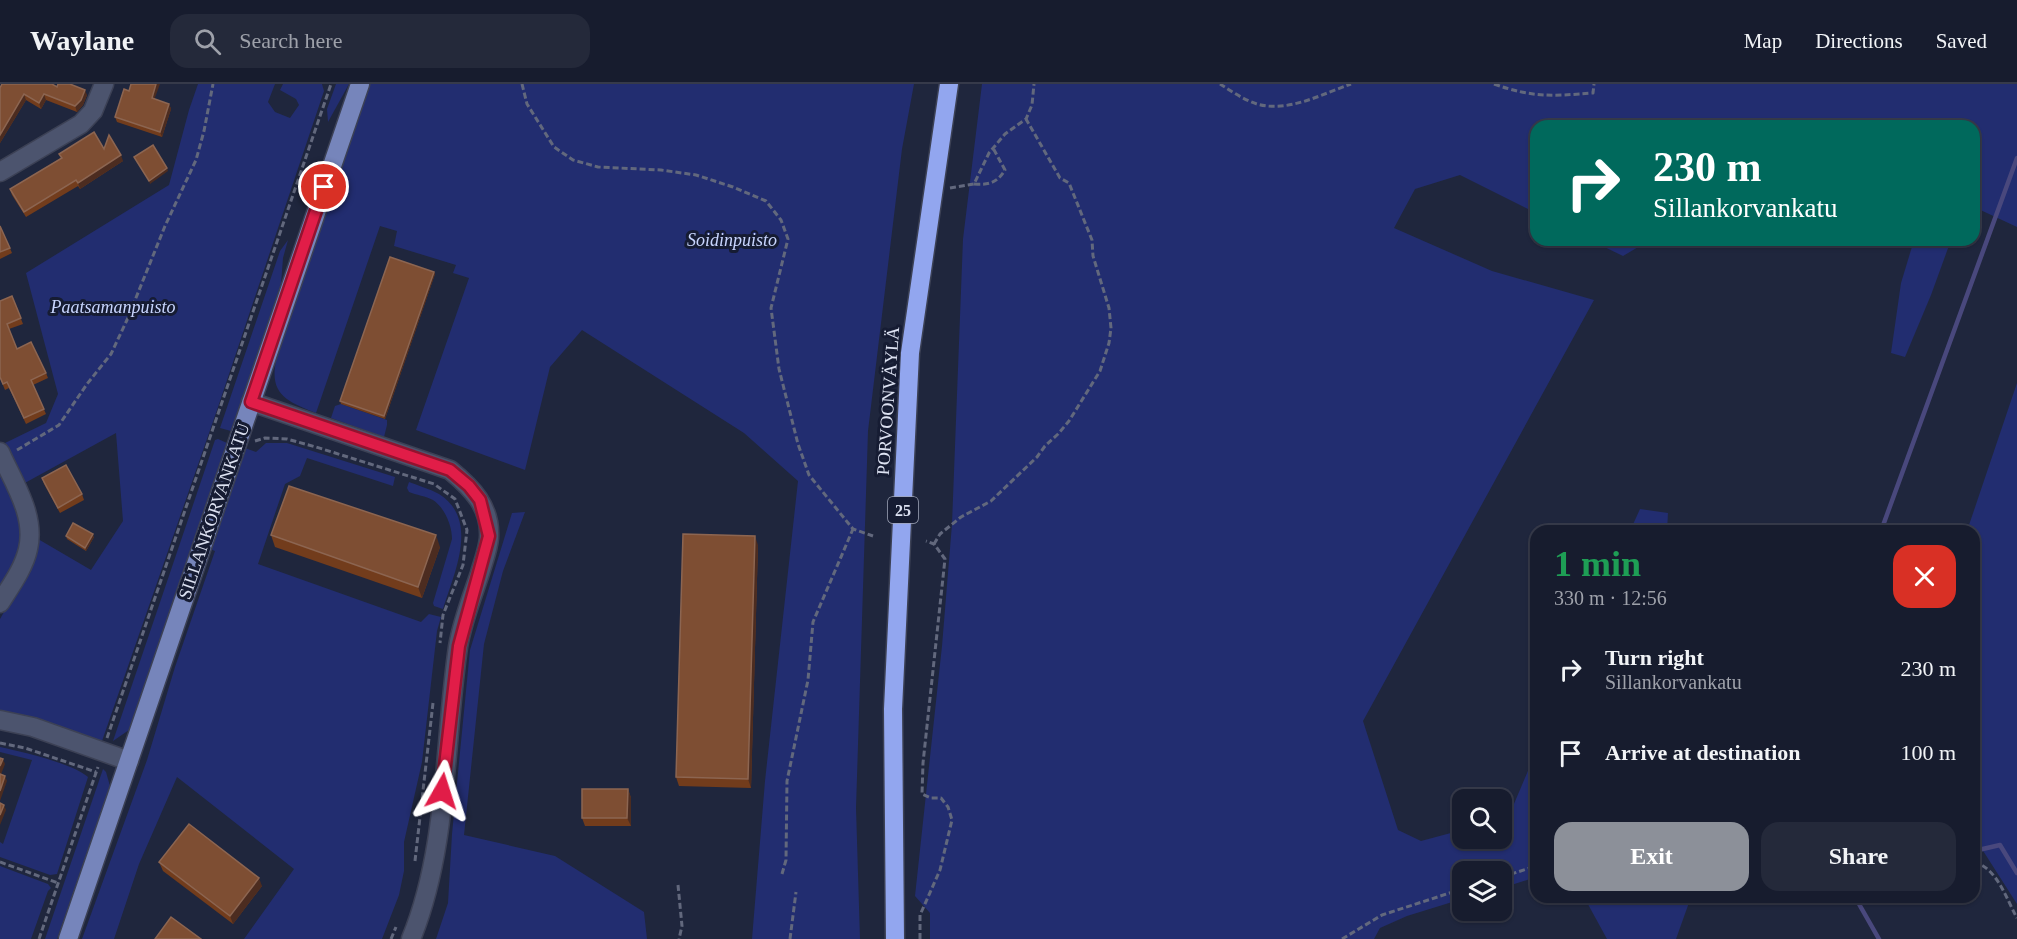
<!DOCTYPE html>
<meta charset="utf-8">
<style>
:root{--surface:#171c2e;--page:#24293a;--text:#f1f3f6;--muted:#9ea1aa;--line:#363a4a;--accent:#8c9099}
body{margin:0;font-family:"Times New Roman",serif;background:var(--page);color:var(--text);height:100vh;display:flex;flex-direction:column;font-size:22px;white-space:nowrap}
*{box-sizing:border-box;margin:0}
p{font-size:20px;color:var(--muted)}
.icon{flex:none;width:33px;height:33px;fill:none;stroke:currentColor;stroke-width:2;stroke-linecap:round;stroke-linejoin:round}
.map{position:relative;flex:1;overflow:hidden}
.sheet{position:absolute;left:1530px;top:441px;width:450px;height:378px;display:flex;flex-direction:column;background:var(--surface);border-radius:18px;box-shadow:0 2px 4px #0004,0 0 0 2px var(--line)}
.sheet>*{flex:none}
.banner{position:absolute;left:1530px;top:36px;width:450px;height:126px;border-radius:18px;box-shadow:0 2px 4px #0004,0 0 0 2px var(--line);background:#00695c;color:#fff;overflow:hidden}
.controls{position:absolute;left:1452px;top:705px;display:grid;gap:12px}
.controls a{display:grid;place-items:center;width:60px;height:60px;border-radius:12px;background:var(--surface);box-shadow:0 2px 4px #0004,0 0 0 2px var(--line);font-size:30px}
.pin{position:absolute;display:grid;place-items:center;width:51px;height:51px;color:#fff;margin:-26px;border:3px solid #fff;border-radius:50%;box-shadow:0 2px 6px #0007}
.me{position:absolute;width:66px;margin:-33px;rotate:6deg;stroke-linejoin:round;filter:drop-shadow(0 0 4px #0008)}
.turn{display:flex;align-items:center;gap:21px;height:126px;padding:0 24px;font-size:27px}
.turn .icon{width:78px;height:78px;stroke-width:2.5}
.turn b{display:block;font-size:42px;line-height:51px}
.round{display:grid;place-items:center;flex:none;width:63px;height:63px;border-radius:18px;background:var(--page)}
.headline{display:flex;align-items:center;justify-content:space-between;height:102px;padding:0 24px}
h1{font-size:36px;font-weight:600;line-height:45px;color:#1e9e55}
.primary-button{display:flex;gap:12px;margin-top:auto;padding:12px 24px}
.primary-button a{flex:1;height:69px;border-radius:18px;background:var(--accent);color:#fff;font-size:24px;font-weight:600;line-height:69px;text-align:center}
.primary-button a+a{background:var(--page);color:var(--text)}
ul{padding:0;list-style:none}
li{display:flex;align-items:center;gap:18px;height:84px;padding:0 24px}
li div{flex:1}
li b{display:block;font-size:22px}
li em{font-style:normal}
header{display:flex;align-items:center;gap:36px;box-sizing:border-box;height:84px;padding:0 30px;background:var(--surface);border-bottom:2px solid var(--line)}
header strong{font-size:28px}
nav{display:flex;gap:33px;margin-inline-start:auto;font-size:21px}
.search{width:420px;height:54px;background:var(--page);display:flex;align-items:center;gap:15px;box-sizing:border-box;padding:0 21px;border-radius:18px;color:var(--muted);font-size:22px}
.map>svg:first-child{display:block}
</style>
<header>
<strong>Waylane</strong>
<div class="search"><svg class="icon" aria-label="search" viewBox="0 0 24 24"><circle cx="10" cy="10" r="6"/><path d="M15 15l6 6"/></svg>Search here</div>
<nav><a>Map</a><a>Directions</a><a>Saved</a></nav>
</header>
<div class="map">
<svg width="2017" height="855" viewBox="0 0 2017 855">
<rect width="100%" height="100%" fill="#1f263d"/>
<!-- green -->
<g fill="#222d70">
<polygon points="198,0 275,0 268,18 275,28 290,34 299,21 296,15 280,6 283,0 322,0 324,7 216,329 102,657 98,657 18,631 0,627 0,535 32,479 38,455 91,486 123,437 116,349 23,400 5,359 46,339 58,310 26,189 169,101 189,26"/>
<polygon points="336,0 349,0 328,38 327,25"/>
<path d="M369 0H914L902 65 868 347 856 724 860 855H752L765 697 798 397 744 349 582 246 550 283 525 386 416 346 469 194 453 189 456 181 394 162 397 147 380 142 316 329C288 318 269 311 276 277Z"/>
<polygon points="982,0 2017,0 2017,143 1974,123 1974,42 1536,42 1536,129 1460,91 1415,105 1394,144 1492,187 1594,216 1363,637 1398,746 1421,757 1462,746 1462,754 1502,754 1502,735 1508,734 1536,668 1536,793 1502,804 1502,788 1462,788 1462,815 1407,832 1380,844 1374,855 930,855 930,829 915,812 942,562 952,440 963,155"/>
<polygon points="288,156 283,174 281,200 231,347 220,344 280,167"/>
<polygon points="1590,156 1650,156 1623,172"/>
<polygon points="1914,156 1951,156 1931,211 1905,273 1891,269 1901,199"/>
<polygon points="2017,299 2017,820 1980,762 1974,763 1974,447 1967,447"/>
<polygon points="341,320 387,336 387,341 384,353 331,334 335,322"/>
<polygon points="218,355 227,359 129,646 113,657 215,356"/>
<polygon points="266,359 287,359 395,393 393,402 307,374 300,392 285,400 258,480 421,538 429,530 441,533 437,547 422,678 404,758 404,787 399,811 382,855 244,855 294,785 177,693 139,780 114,855 82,855 147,676 175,583 215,467 210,465 245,364 256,368"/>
<polygon points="0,385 22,438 19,471 0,506"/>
<path d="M409 398C419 402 430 405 439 410 480 436 454 489 443 525L434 522 433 519 452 455C452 442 445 424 433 416 426 412 416 411 409 408L407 404Z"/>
<polygon points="1640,425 1668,429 1667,447 1630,447"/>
<polygon points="525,428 503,487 484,560 464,751 555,772 644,828 647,855 436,855 448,819 452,750 470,566 512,429"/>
<path d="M0 663C22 668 72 679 88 693L57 790 50 791 0 773V758L3 760 32 676 0 668Z"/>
<polygon points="103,685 106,688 110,702 57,855 45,855"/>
<polygon points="0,782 48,800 51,804 48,807 31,855 0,855"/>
<polygon points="1584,813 1691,813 1676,855 1607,855"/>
</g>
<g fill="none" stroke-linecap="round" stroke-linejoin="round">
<!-- stream -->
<g stroke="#49487d" stroke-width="4.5">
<polyline points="1881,447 2017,74"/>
<polyline points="1974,767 2000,761 2017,789"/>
<polyline points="1855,813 1879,855"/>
</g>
<defs>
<g id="minor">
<polyline points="0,88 81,40 93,27 104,0"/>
<path d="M251 318 450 386C472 404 491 423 489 454 488 466 483 478 480 489 472 513 462 538 458 563 444 659 448 765 411 855"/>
<path d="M0 368C13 398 36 431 28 465 24 484 10 503 0 519"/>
<polyline points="0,636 33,643 129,677"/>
</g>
<polyline id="major" points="68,855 360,0"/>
<polyline id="highway" points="895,855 893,625 910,269 949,0"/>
</defs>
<!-- minor casing -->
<use href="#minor" stroke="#3c4155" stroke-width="21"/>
<!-- major casing -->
<use href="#major" stroke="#3c4155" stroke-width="21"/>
<!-- highway casing -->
<use href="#highway" stroke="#3c4155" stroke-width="21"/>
<!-- path -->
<g stroke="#62687d" stroke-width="3" stroke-dasharray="6 3" stroke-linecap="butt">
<polyline points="522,0 527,20 554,63 573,76 598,83 661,86 696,91 733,103 766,117 781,136 788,155 771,224 779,285 798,360 809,391 853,445 873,452"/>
<path d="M1220 0C1231 7 1244 16 1257 20 1288 29 1322 10 1351 0"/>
<path d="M1494 0C1533 14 1553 12 1593 9L1594 0"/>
<path d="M974 100C989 101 997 99 1005 86L993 64"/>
<polyline points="950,104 974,100 989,69 1005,50 1026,35 1032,21 1034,0"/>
<polyline points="255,357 265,354 287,355 316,363 434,400 455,415 467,446 463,481 443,531 440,559"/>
<polyline points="17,366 59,341 87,300 111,270 127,236 165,142 196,76 204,47 213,0"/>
<polyline points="934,460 940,450 961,433 991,417 1037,373 1045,362 1058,350 1069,337 1100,287 1109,259 1111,244 1109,224 1093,172 1092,156 1069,99 1060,94 1026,35"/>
<polyline points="107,654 331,0"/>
<polyline points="0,659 25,664 96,688"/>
<polyline points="415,777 433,619"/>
<polyline points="0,778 58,799"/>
<path d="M1974 778C1997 784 2006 814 2017 834"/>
<polyline points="782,790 786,776 787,697 808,596 813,538 853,445"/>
<polyline points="1502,793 1536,782"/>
<polyline points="678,801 682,842 679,855"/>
<polyline points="39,855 98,683"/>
<polyline points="391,855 396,843"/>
<polyline points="790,855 796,808"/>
<polyline points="920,855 920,831 940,786 952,736 948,723 941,714 931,714 922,710 923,679 945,475 934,460 926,457"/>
<polyline points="1342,855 1382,831 1462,805"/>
</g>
<!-- minor -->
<use href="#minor" stroke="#4c546e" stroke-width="18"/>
<!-- major -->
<use href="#major" stroke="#7685bb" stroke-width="18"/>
<!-- highway -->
<use href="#highway" stroke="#92a6ef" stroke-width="18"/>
</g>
<!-- wall -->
<g fill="#723c1c">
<polygon points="57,3 87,11 83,21 77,28 46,16 41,25 26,16 0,59 0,4"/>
<polygon points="155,15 169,20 171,25 162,53 117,38 115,33"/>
<polygon points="104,65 123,77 80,105 78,102 26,133 12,111 10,105 61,74 59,70"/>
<polygon points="0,142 12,169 0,175"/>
<polygon points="434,188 435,190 385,335 341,320 340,317"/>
<polygon points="12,212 23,240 9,245 17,265 46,289 48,294 33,301 46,330 26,340 9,304 5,306 0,294 0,217"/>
<polygon points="42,394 82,410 84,416 60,429 44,400"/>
<polygon points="271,451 440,463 422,514 275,463"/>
<polygon points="66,452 94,453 86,467 67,455"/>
<polygon points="758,461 751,704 679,702 676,693"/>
<polygon points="628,705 631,714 631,742 585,742 582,734"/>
<polygon points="159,778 262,802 233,840 163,787"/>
</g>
<!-- shaded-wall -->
<g fill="#4c2c20">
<polygon points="156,0 160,0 153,19 152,14"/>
<polygon points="85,6 87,11 83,21 77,28 75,22"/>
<polygon points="24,10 26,16 0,59 0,51"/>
<polygon points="44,10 46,16 41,25 39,19"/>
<polygon points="169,20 171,25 162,53 160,48"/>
<polygon points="121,71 123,77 80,105 78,99"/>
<polygon points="167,84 168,87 150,100 149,97"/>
<polygon points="434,188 435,190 385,335 384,332"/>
<polygon points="93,450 94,453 86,467 85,464"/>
<polygon points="436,451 440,463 422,514 418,503"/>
<polygon points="755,452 758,461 751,704 748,695"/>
<polygon points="3,675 5,680 0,693 0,682"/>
<polygon points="5,692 7,697 0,717 0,707"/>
<polygon points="628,705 631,714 631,742 627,734"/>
<polygon points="4,721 6,726 0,741 0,731"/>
<polygon points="259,794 262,802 233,840 230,832"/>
</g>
<!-- building -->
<g fill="#7e4e33" stroke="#8c6551" stroke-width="1.5">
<polygon points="2,0 52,0 57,3 58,0 70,0 85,6 81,16 75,22 44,10 39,19 24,10 0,51 0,4"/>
<polygon points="131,0 156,0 152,14 169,20 160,48 115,33 124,5 129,7"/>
<polygon points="94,48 104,65 109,51 121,71 78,99 76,96 24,128 10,105 62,74 59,70"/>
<polygon points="153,61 167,84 149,97 134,73"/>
<polygon points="0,142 10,164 0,168"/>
<polygon points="390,173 434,188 384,332 340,317"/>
<polygon points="12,212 21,234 7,240 17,265 31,258 46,289 31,296 44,325 24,334 7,298 3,300 0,293 0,217"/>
<polygon points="66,381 82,410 58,424 42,394"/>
<polygon points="289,402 436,451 418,503 271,451"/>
<polygon points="73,439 93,450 85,464 66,452"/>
<polygon points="683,450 755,452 748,695 676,693"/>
<polygon points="0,674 3,675 0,682"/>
<polygon points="0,690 5,692 0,707"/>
<polygon points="582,705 628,705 627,734 582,734"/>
<polygon points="0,719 4,721 0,731"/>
<polygon points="189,740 259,794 230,832 159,778"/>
<polygon points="171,833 201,855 155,855"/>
</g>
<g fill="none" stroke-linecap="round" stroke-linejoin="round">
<defs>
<polyline id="route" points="324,103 251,318 450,386 469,402 480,416 489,452 459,562 442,707"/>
</defs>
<!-- route casing -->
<use href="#route" stroke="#92132f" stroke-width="15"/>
<!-- route -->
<use href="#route" stroke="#e11d48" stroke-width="10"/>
</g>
<g text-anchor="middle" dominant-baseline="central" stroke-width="6" stroke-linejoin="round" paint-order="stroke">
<!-- shield labels -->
<rect fill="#161c33" stroke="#a1a7b9" stroke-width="1.5" x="888" y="413" width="30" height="26" rx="4.5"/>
<g font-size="16" font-weight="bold" fill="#dde2f2">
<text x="903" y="426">25</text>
</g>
<!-- park labels -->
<g font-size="18" font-style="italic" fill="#c8d5fe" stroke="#161c33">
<text x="732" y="156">Soidinpuisto</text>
<text x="113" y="223">Paatsamanpuisto</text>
</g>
<!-- street labels -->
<g font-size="18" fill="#dde2f2" stroke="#161c33">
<text transform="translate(888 317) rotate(-86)">PORVOONVÄYLÄ</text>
<text transform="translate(214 427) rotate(-71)">SILLANKORVANKATU</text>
</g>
</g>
</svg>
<div class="controls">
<a><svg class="icon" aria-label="search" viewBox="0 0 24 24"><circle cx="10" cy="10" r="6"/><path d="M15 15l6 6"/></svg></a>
<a><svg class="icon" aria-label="layers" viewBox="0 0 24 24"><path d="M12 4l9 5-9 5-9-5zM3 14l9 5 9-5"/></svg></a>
</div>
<div class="pin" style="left:324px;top:103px;background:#d93025"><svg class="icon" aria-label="arrive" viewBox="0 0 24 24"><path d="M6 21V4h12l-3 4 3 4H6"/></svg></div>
<svg class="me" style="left:442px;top:707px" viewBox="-20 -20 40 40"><path d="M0-17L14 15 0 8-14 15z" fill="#e11d48" stroke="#fff" stroke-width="4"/></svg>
<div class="banner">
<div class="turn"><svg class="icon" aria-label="right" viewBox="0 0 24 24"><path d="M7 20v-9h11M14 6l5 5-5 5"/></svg><div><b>230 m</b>Sillankorvankatu</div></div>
</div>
<section class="sheet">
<div class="headline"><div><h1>1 min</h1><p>330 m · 12:56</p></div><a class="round" style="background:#d93025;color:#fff"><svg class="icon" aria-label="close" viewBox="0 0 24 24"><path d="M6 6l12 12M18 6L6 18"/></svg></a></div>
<ul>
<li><svg class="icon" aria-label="right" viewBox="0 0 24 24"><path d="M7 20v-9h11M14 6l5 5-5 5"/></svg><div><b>Turn right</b><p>Sillankorvankatu</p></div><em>230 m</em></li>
<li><svg class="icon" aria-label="arrive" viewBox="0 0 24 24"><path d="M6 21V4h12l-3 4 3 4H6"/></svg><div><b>Arrive at destination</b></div><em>100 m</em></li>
</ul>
<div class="primary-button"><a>Exit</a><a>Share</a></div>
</section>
</div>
